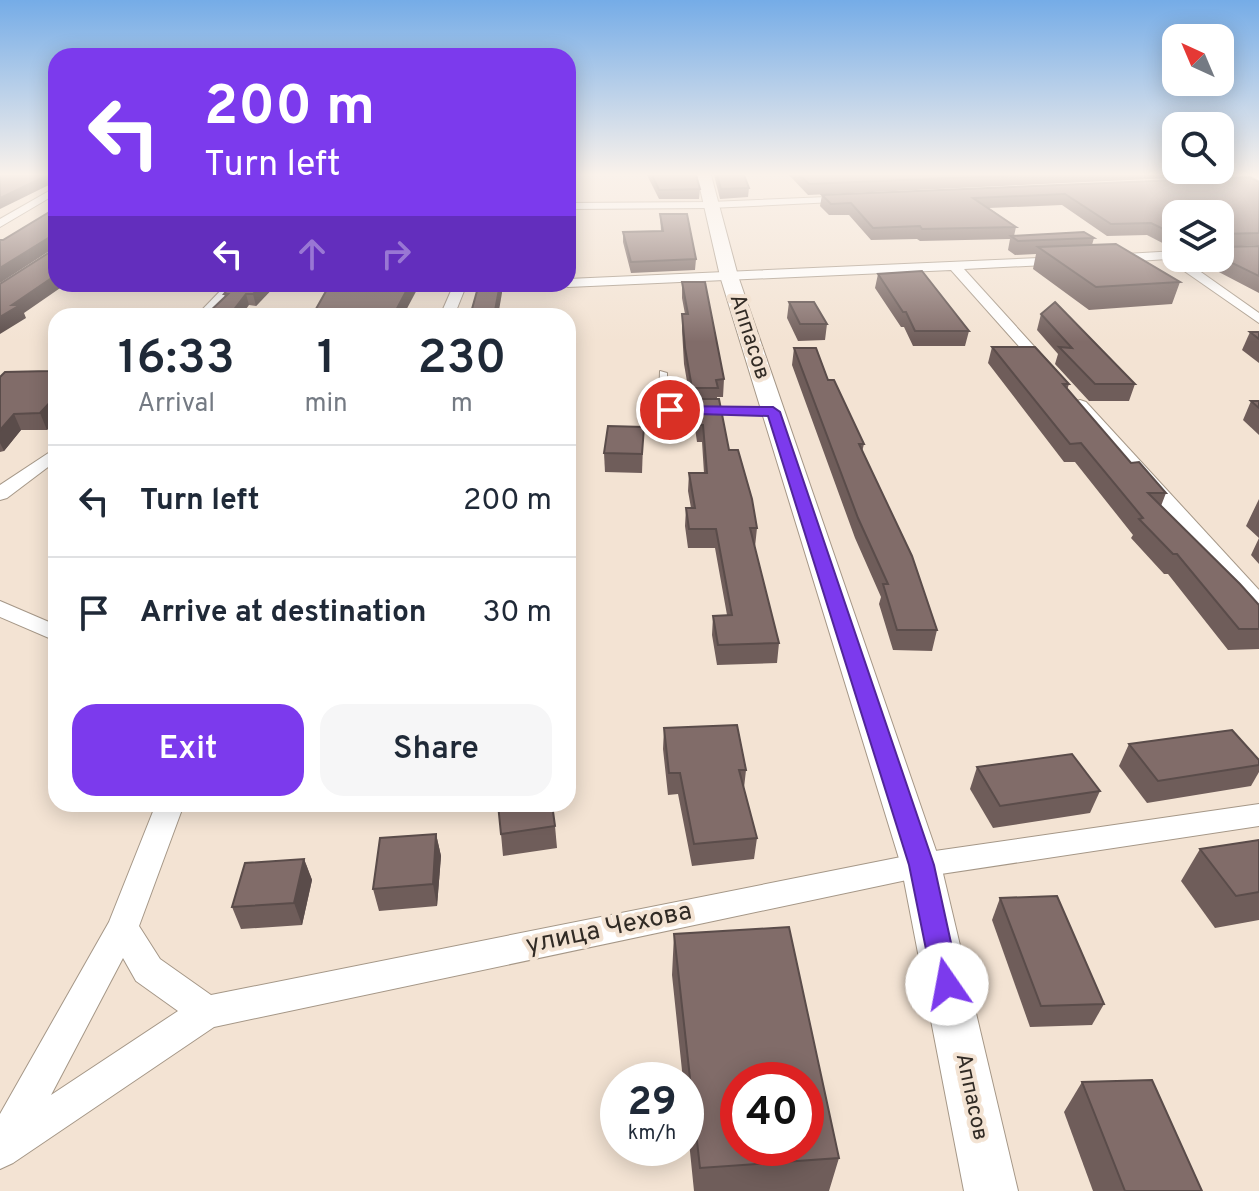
<!DOCTYPE html>
<meta charset="utf-8">
<style>
:root{--surface:#fff;--page:#f6f6f7;--text:#1f2937;--muted:#747a83;--line:#e0e1e3;--accent:#7c3aed}
body{margin:0;font-family:Overpass,sans-serif;background:var(--page);color:var(--text);height:100vh;display:flex;flex-direction:column;font-size:30px;white-space:nowrap}
*{box-sizing:border-box;margin:0}
p{font-size:26px;color:var(--muted)}
.icon{flex:none;width:44px;height:44px;fill:none;stroke:currentColor;stroke-width:2;stroke-linecap:round;stroke-linejoin:round}
.map{position:relative;flex:1;overflow:hidden}
.details{position:absolute;left:48px;top:308px;width:528px;height:504px;display:flex;flex-direction:column;background:var(--surface);border-radius:24px;box-shadow:0 4px 20px #0003}
.details>*{flex:none}
.guide{position:absolute;left:48px;top:48px;width:528px;height:244px;border-radius:24px;box-shadow:0 4px 20px #0003;background:#7c3aed;color:#fff;overflow:hidden}
.needle{width:52px;rotate:316deg}
.controls{position:absolute;left:1162px;top:24px;display:grid;gap:16px}
.controls a{display:grid;place-items:center;width:72px;height:72px;border-radius:16px;background:var(--surface);box-shadow:0 4px 20px #0003;font-size:40px}
.speed{position:absolute;left:600px;top:1062px;display:flex;gap:16px;font-size:40px;font-weight:700;text-align:center}
.speed>*{display:grid;place-content:center;width:104px;height:104px;border-radius:50%;background:var(--surface);box-shadow:0 4px 20px #0003;line-height:1}
.speed small{font-size:20px;font-weight:400}
.speed .limit{border:12px solid #d22;background:#fff;color:#111}
.pin{position:absolute;display:grid;place-items:center;width:68px;height:68px;color:#fff;margin:-34px;border:4px solid #fff;border-radius:50%;box-shadow:0 2px 8px #0007}
.me{position:absolute;width:88px;margin:-44px;rotate:348deg;stroke-linejoin:round;filter:drop-shadow(0 0 6px #0008)}
.turn{display:flex;align-items:center;gap:28px;height:168px;padding:0 24px;font-size:36px}
.turn .icon{width:104px;height:104px;stroke-width:2.5}
.turn b{display:block;font-size:56px;line-height:68px}
.lanes{display:flex;align-items:center;height:76px;padding:0 24px;background:#0003;justify-content:center;gap:40px;direction:ltr}
.lanes .off{opacity:.35}
.eta{display:flex;justify-content:space-evenly;align-items:center;height:136px;text-align:center}
.eta b{font-size:48px;font-weight:600;line-height:56px}
.primary-button{display:flex;gap:16px;margin-top:auto;padding:16px 24px}
.primary-button a{flex:1;height:92px;border-radius:24px;background:var(--accent);color:#fff;font-size:32px;font-weight:600;line-height:92px;text-align:center}
.primary-button a+a{background:var(--page);color:var(--text)}
ul{padding:0;list-style:none}
li{display:flex;align-items:center;gap:24px;height:112px;padding:0 24px;border-top:2px solid var(--line)}
li div{flex:1}
li b{display:block;font-size:30px}
li em{font-style:normal}
.map>svg:first-child{display:block}
</style>
<div class="map">
<svg width="1259" height="1191" viewBox="0 0 1259 1191">
<rect width="100%" height="100%" fill="#f3e3d3"/>
<g fill="none" stroke-linecap="round" stroke-linejoin="round">
<defs>
<polygon id="lane" points="660,371 667,373 667,403 672,408 773,410 777,412 773,414 667,412 659,404"/>
<g id="street">
<polygon points="1249,175 1259,175 1259,180"/>
<polygon points="56,187 56,194 0,227 0,219"/>
<polygon points="851,196 856,199 855,201 710,208 568,209 568,203 710,202"/>
<polygon points="1176,251 1176,258 1181,258 1259,313 1259,323 1167,259 1109,263 1103,259 1109,255"/>
<polygon points="1062,257 1068,261 1066,264 964,269 1051,365 1054,368 1046,373 1041,371 951,270 568,287 562,284 568,284 568,279"/>
<polygon points="227,284 240,284 211,316 196,316"/>
<polygon points="454,284 547,284 541,288 464,291 454,316 440,316"/>
<polygon points="1080,400 1086,402 1259,590 1259,610 1251,608 1074,408 1072,405 1074,402"/>
<polygon points="56,448 56,461 7,498 0,500 0,485"/>
<polygon points="0,601 56,625 56,641 0,617"/>
<path d="M156 804H184L139 926 160 959 211 995 921 853 1259 804V826L921 877 214 1027 13 1163 0 1169V1114L109 922ZM123 958 136 981 178 1011 51 1095Z"/>
</g>
<polygon id="secondary" points="697,175 711,175 738,276 941,865 1018,1191 964,1191 901,865 720,276"/>
</defs>
<!-- lane casing -->
<use href="#lane" stroke="#a59787" stroke-width="2"/>
<!-- street casing -->
<use href="#street" stroke="#a59787" stroke-width="2"/>
<!-- secondary casing -->
<use href="#secondary" stroke="#a59787" stroke-width="2"/>
<!-- lane -->
<use href="#lane" fill="#fff" fill-rule="evenodd"/>
<!-- street -->
<use href="#street" fill="#fff" fill-rule="evenodd"/>
<!-- secondary -->
<use href="#secondary" fill="#fff" fill-rule="evenodd"/>
</g>
<!-- wall -->
<g fill="#6f5d5a">
<polygon points="647,175 696,175 700,189 699,199 659,199"/>
<polygon points="714,175 744,175 749,188 748,197 720,199"/>
<polygon points="789,175 1236,175 808,195"/>
<polygon points="1259,182 1259,245 1224,247 1259,246 1259,293 1192,258 1220,258 1220,214 1176,214 1176,250 1147,235 1107,236 1062,205 989,208 1016,227 1014,236 1094,238 1092,245 1180,282 1172,304 1089,310 1033,269 1036,254 1015,255 1008,250 1010,239 920,241 917,239 871,240 849,215 829,215 820,206 822,195"/>
<polygon points="660,214 696,259 695,270 631,273 623,242 623,232 661,231"/>
<polygon points="878,274 969,331 965,346 913,346 904,327 901,327 875,288"/>
<polygon points="682,282 724,379 723,397 717,397 717,399 729,450 757,528 755,547 779,643 777,663 717,665 712,635 713,616 727,615 715,548 688,548 685,526 686,508 691,508 688,491 689,473 704,473 702,442 697,442 693,415 693,405 691,405 684,364 682,330 682,314 685,314 682,298"/>
<polygon points="277,284 256,306 249,305 225,297 224,294"/>
<polygon points="789,302 827,324 825,340 798,341 787,318"/>
<polygon points="1041,314 1135,384 1129,401 1089,401 1055,364 1058,354 1037,330"/>
<polygon points="1250,332 1259,332 1259,363 1242,350"/>
<polygon points="992,347 1069,384 1067,390 1131,463 1166,493 1161,506 1259,605 1259,649 1228,650 1168,574 1164,574 1131,538 1133,535 1075,462 1064,462 988,363"/>
<polygon points="794,348 864,444 862,452 937,630 932,651 893,650 879,604 881,597 855,538 792,365"/>
<polygon points="56,365 56,419 47,430 21,430 4,451 0,452 0,377 50,371"/>
<polygon points="1251,401 1259,401 1259,435 1243,420"/>
<polygon points="643,445 642,473 605,472 604,453"/>
<polygon points="1259,499 1259,564 1251,555 1259,538 1246,526"/>
<polygon points="664,728 746,770 744,788 757,838 754,859 692,866 678,794 668,795 663,749"/>
<polygon points="1129,744 1259,760 1259,772 1251,786 1147,803 1119,766"/>
<polygon points="977,767 1100,791 1090,813 993,828 970,789"/>
<polygon points="555,826 557,848 503,856 501,834"/>
<polygon points="436,834 441,856 437,906 379,911 373,889"/>
<polygon points="1259,840 1259,920 1215,928 1181,881 1200,849"/>
<polygon points="304,859 312,880 302,925 241,929 232,907"/>
<polygon points="1000,898 1104,1004 1092,1025 1030,1027 992,920"/>
<polygon points="674,934 839,1158 829,1191 694,1191 686,1112 686,1080 683,1080 672,975"/>
<polygon points="1082,1082 1202,1191 1093,1191 1064,1112"/>
</g>
<!-- shaded-wall -->
<g fill="#5a4c4a">
<polygon points="48,175 50,175 53,183 0,209 0,198"/>
<polygon points="50,237 54,248 0,283 0,268"/>
<polygon points="56,275 56,284 66,284 24,313 26,318 0,334 0,317 12,305"/>
<polygon points="264,284 277,284 256,306 253,294"/>
<polygon points="410,284 420,284 403,316 393,316"/>
<polygon points="500,284 502,284 502,293 498,316 494,316"/>
<polygon points="246,294 249,305 241,316 229,316"/>
<polygon points="56,396 56,419 47,430 40,413"/>
<polygon points="14,414 21,430 4,451 0,443 0,430"/>
<polygon points="436,834 441,856 437,906 433,884"/>
<polygon points="304,859 312,880 302,925 294,903"/>
</g>
<!-- building -->
<g fill="#816c69" stroke="#5a4c4a" stroke-width="2" fill-rule="evenodd">
<polygon points="0,175 48,175 0,198"/>
<polygon points="652,175 696,175 700,189 659,190"/>
<polygon points="717,175 744,175 749,188 721,189"/>
<polygon points="799,175 1023,175 809,184"/>
<polygon points="1249,177 1259,182 1259,233 1222,234 1222,244 1225,247 1259,246 1259,276 1220,257 1220,214 1176,214 1176,235 1151,223 1111,224 1065,194 973,198 1016,227 922,229 920,226 873,228 851,203 831,204 822,195"/>
<polygon points="56,208 56,275 12,305 20,305 0,317 0,284 53,250 54,237 50,237 0,268 0,240 3,240"/>
<polygon points="660,214 687,214 696,259 631,262 623,232 663,231"/>
<polygon points="1084,232 1094,238 1018,241 1011,236"/>
<polygon points="1116,244 1180,282 1096,287 1038,247"/>
<polygon points="922,271 969,331 915,331 906,312 903,312 878,274"/>
<polygon points="682,282 705,282 724,379 716,380 718,388 692,388 685,348 682,314 688,314"/>
<polygon points="232,284 264,284 253,294 246,294 229,316 205,316 228,294 224,294"/>
<polygon points="330,284 410,284 393,316 312,316"/>
<polygon points="479,284 500,284 494,316 470,316"/>
<polygon points="789,302 814,302 827,324 800,324"/>
<polygon points="1055,302 1135,384 1095,384 1059,347 1072,348 1041,314"/>
<polygon points="1250,332 1259,332 1259,339"/>
<polygon points="992,347 1035,347 1069,384 1063,384 1131,463 1139,462 1166,493 1148,493 1240,584 1259,605 1259,629 1239,629 1177,554 1173,554 1139,519 1143,518 1081,443 1070,444"/>
<polygon points="794,348 816,348 828,380 834,380 864,444 859,444 912,556 937,630 897,630 883,584 888,584 858,518"/>
<polygon points="56,365 56,396 40,413 14,414 0,430 0,377 5,372 50,371"/>
<polygon points="693,399 719,399 729,450 738,450 752,499 757,528 750,528 779,643 718,645 713,616 732,615 716,529 689,529 686,508 695,508 689,473 707,473 703,425 698,425"/>
<polygon points="1251,401 1259,401 1259,408"/>
<polygon points="608,426 644,427 642,454 604,453"/>
<polygon points="737,725 746,770 739,770 757,838 694,844 680,773 669,773 664,728"/>
<polygon points="1232,730 1259,760 1259,765 1158,781 1129,744"/>
<polygon points="1072,754 1100,791 1000,806 977,767"/>
<polygon points="498,804 552,804 555,826 501,834"/>
<polygon points="436,834 433,884 373,889 380,838"/>
<polygon points="1259,840 1259,892 1236,896 1200,849"/>
<polygon points="304,859 294,903 232,907 245,863"/>
<polygon points="1057,896 1104,1004 1041,1006 1000,898"/>
<path d="M789 927 839 1158 700 1168 674 934ZM738 1080H806V1148H738Z"/>
<polygon points="1152,1080 1202,1191 1125,1191 1082,1082"/>
</g>
<!-- sky -->
<linearGradient id="sky" x2="0" y2="1"><stop stop-color="#75ace7"/><stop offset="0.51" stop-color="#faf2eb"/><stop offset="1" stop-color="#faf2eb" stop-opacity="0"/></linearGradient>
<rect width="1259" height="342" fill="url(#sky)"/>
<!-- route -->
<polygon fill="#7c3aed" stroke="#51269a" stroke-width="2" points="670,406 773,407 780,412 934,865 960,984 956,993 947,997 937,993 933,984 909,865 768,416 665,413 663,410"/>
<g text-anchor="middle" dominant-baseline="central" stroke-width="8" stroke-linejoin="round" paint-order="stroke">
<!-- street labels -->
<g font-size="22" fill="#312b25" stroke="#f3e3d3">
<text transform="translate(749 337) rotate(72)">Аппасов</text>
<text transform="translate(971 1097) rotate(78)">Аппасов</text>
</g>
<!-- near-street labels -->
<g font-size="26" fill="#312b25" stroke="#f3e3d3">
<text transform="translate(609 929) rotate(-12)">улица Чехова</text>
</g>
</g>
</svg>
<div class="controls">
<a><svg class="needle" viewBox="-14 -14 28 28"><path d="M0-13l5 13h-10z" fill="#e53935"/><path d="M0 13l5-13h-10z" fill="#747a83"/></svg></a>
<a><svg class="icon" aria-label="search" viewBox="0 0 24 24"><circle cx="10" cy="10" r="6"/><path d="M15 15l6 6"/></svg></a>
<a><svg class="icon" aria-label="layers" viewBox="0 0 24 24"><path d="M12 4l9 5-9 5-9-5zM3 14l9 5 9-5"/></svg></a>
</div>
<div class="speed"><div>29<small>km/h</small></div><div class="limit">40</div></div>
<div class="pin" style="left:670px;top:410px;background:#d93025"><svg class="icon" aria-label="arrive" viewBox="0 0 24 24"><path d="M6 21V4h12l-3 4 3 4H6"/></svg></div>
<svg class="me" style="left:947px;top:984px" viewBox="-20 -20 40 40"><circle r="19" fill="#fff"/><path d="M0-13L10 11 0 6-10 11z" fill="#7c3aed"/></svg>
<div class="guide">
<div class="turn"><svg class="icon" aria-label="left" viewBox="0 0 24 24"><path d="M17 20v-9H6M10 6l-5 5 5 5"/></svg><div><b>200 m</b>Turn left</div></div>
<div class="lanes"><svg class="icon" aria-label="left" viewBox="0 0 24 24"><path d="M17 20v-9H6M10 6l-5 5 5 5"/></svg><svg class="icon off" aria-label="ahead" viewBox="0 0 24 24"><path d="M12 20V5M6 11l6-6 6 6"/></svg><svg class="icon off" aria-label="right" viewBox="0 0 24 24"><path d="M7 20v-9h11M14 6l5 5-5 5"/></svg></div>
</div>
<section class="details">
<div class="eta">
<div><b>16:33</b><p>Arrival</p></div>
<div><b>1</b><p>min</p></div>
<div><b>230</b><p>m</p></div>
</div>
<ul>
<li><svg class="icon" aria-label="left" viewBox="0 0 24 24"><path d="M17 20v-9H6M10 6l-5 5 5 5"/></svg><div><b>Turn left</b></div><em>200 m</em></li>
<li><svg class="icon" aria-label="arrive" viewBox="0 0 24 24"><path d="M6 21V4h12l-3 4 3 4H6"/></svg><div><b>Arrive at destination</b></div><em>30 m</em></li>
</ul>
<div class="primary-button"><a>Exit</a><a>Share</a></div>
</section>
</div>
